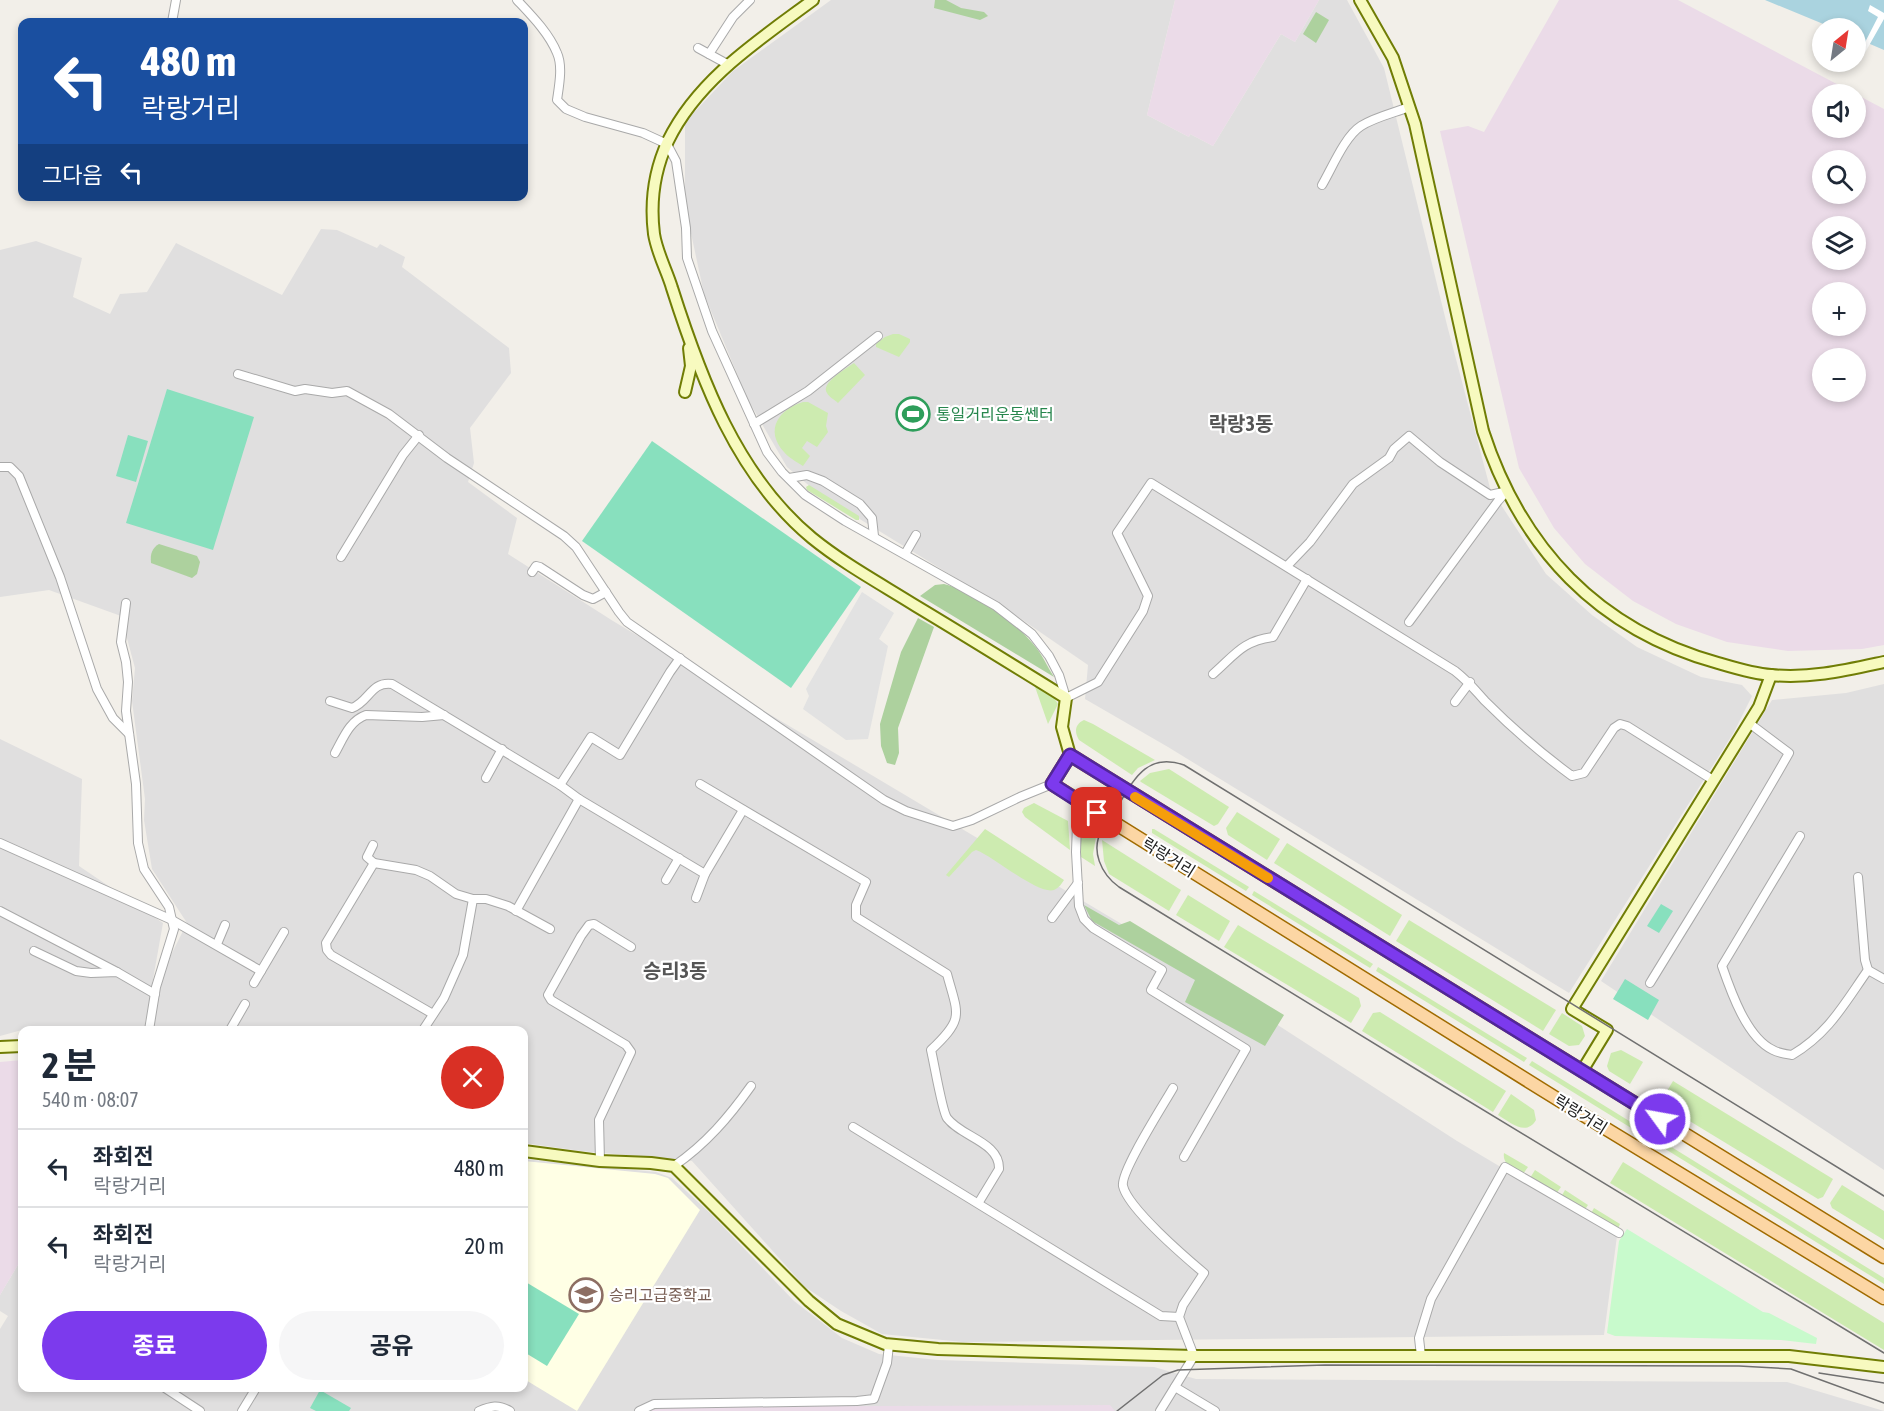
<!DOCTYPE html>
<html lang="ko">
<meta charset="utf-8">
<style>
:root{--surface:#fff;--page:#f6f6f7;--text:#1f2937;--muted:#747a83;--line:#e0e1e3;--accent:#7c3aed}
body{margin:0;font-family:"Asap Condensed","Noto Sans KR",sans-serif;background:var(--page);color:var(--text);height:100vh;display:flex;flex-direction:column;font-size:22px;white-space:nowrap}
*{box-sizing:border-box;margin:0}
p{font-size:20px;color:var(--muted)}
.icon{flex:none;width:33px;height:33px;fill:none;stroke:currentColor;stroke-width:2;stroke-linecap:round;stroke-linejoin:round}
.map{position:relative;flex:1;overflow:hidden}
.sheet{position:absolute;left:18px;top:1026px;width:510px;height:366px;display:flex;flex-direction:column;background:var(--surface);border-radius:12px;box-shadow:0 3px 9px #0003}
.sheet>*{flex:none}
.hud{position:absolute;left:18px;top:18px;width:510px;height:183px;border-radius:12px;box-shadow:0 3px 9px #0003;background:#1a4fa0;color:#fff;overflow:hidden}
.needle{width:39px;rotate:30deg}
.buttons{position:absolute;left:1812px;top:18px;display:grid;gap:12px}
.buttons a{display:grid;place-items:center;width:54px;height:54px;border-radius:50%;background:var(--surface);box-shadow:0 3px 9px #0003;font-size:30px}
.pin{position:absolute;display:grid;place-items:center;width:51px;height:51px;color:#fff;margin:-26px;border-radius:12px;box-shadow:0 3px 9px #0006}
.me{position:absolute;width:66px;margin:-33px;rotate:302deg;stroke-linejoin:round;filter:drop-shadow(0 0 4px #0008)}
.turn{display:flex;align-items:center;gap:21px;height:126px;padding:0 24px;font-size:27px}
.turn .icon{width:78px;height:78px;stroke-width:2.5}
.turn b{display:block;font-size:42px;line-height:51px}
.then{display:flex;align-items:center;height:57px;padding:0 24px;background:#0003;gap:12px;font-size:22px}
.round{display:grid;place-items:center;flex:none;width:63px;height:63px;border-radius:32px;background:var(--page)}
.summary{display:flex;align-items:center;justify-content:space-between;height:102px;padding:0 24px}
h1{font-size:36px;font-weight:700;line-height:45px}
.button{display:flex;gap:12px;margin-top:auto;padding:12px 24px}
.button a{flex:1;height:69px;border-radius:36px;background:var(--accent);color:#fff;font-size:24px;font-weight:700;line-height:69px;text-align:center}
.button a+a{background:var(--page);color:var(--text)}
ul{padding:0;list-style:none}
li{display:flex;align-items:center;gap:18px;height:78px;padding:0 24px;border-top:2px solid var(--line)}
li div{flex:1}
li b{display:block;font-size:22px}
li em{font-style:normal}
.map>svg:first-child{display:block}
</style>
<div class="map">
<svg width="1884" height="1411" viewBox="0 0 1884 1411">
<rect width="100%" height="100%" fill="#f2efe9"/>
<!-- residential -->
<g fill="#e0dfdf">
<polygon points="831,0 1175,0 1147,115 1189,137 1190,134 1213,146 1281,34 1295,42 1319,0 1347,0 1384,68 1447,325 1490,488 1546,574 1592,615 1637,647 1701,677 1742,685 1752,696 1734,732 1569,993 1168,747 1085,699 1088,665 1011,612 819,494 787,467 747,398 704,294 685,205 685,122 733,71"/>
<polygon points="321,229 337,230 377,248 380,244 405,257 402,267 509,348 511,373 470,428 474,463 468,482 517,518 508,554 613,621 1125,926 1457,1141 1617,1236 1604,1335 963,1342 882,1334 841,1311 805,1287 692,1161 581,1151 524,1143 524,1030 154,1030 157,998 168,961 187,923 152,869 144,820 145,799 132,701 135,668 121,616 49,590 0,597 0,250 36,241 82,258 73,297 110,314 120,294 147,292 176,243 282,295"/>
<polygon points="1884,684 1884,1170 1601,981 1772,700 1846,693"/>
<polygon points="0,739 82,779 79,866 163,923 144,1030 22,1030 0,1036"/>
<polygon points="524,1159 656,1172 672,1178 711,1214 794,1301 842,1338 879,1354 938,1360 1154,1367 1196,1379 1787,1382 1884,1411 0,1411 0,1329 8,1316 0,1311 0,1295 22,1258 22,1388 524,1388"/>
</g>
<!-- industrial -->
<g fill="#ebdbe8" fill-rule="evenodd">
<polygon points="1175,0 1319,0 1295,42 1281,34 1213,146 1190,134 1189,137 1147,115"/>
<path d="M1559 0H1678L1884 109V645L1862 649 1788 651 1727 642 1676 624 1633 601 1585 564 1554 528 1519 468 1440 131 1468 126 1484 132ZM1856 94V128H1822V94ZM1856 160V194H1822V160ZM1856 226V260H1822V226ZM1856 292V326H1822V292ZM1822 358H1856V392H1822Z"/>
<polygon points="22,1060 22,1258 0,1295 0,1062"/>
<polygon points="1110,1405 1115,1411 646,1411 673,1407"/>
</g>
<!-- education -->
<polygon fill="#ffffe5" points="524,1161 655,1174 668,1178 700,1210 577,1411 524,1379"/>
<!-- grass -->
<g fill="#cdebb0">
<polygon points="893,334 899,334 910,339 910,342 899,357 876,347 876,344 885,337"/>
<path d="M854 363 865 375 838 403C835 400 829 397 827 393 820 383 847 368 854 363Z"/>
<path d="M803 402H808L828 413 826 426 828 432 817 447 807 441 802 448 810 456 803 466C797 462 789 458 784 452 764 430 779 409 803 402Z"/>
<polygon points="809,485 859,516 859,520 856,520 807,490 806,487"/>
<polygon points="1034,684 1054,698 1058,704 1048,724"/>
<path d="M1084 720 1093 724 1155 760 1138 768 1132 775 1079 740C1074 732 1075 724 1084 720Z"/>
<polygon points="1169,769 1229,807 1218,824 1214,826 1141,782 1140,781 1150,773"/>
<polygon points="1034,803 1068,821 1070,850 1025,817 1022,812 1024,808"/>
<polygon points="1237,812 1280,839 1267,860 1228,835 1226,828"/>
<polygon points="1082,828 1096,837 1093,854 1095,866 1081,857 1079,834"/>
<path d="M985 829 1064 880C1062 883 1059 888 1054 890 1038 895 993 856 976 850L972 852 949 877 946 875Z"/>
<polygon points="1152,829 1154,829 1249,887 1246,891 1152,833"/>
<polygon points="1102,840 1181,890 1169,911 1109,874 1104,861"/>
<polygon points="1287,843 1402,915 1390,936 1274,863"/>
<polygon points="1254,891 1373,964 1370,968 1252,895"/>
<polygon points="1188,895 1230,921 1219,941 1176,915"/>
<polygon points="1409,920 1556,1010 1543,1031 1396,941"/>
<polygon points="1238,925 1359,998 1361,1006 1351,1023 1224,947"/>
<polygon points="1378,967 1527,1058 1524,1062 1376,971"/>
<polygon points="1380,1012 1506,1091 1493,1112 1362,1031 1373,1013"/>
<polygon points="1562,1013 1582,1026 1585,1036 1579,1045 1569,1046 1549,1034"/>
<polygon points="1621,1050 1643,1062 1630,1084 1609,1071 1607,1066 1611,1053"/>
<polygon points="1532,1061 1884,1278 1884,1284 1529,1065"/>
<polygon points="1673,1081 1833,1179 1823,1197 1818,1199 1660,1103"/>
<path d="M1511 1094 1534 1110 1536 1120C1526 1137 1510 1122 1498 1115Z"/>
<path d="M1504 1153 1528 1167 1523 1174C1515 1169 1502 1165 1504 1153Z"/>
<polygon points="1623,1162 1884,1323 1884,1350 1610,1183"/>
<polygon points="1535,1170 1561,1187 1556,1194 1530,1178"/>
<polygon points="1842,1185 1884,1211 1884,1240 1832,1208 1830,1203"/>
<polygon points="1565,1190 1588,1205 1584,1211 1561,1197"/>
<polygon points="1594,1208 1620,1224 1617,1231 1590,1215"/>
</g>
<!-- forest -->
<g fill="#add19e">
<polygon points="935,0 946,0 961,8 984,12 988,16 980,20 934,8"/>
<polygon points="1316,12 1329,20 1316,43 1303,34"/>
<path d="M159 544 197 556 200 562 197 574 192 578 151 563C150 554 152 548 159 544Z"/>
<path d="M944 584C974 591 1014 620 1034 645 1042 654 1047 666 1054 677L920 596 935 585Z"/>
<polygon points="918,618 934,627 898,728 899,753 895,765 887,763 881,746 880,724 901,652"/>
<polygon points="1084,905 1119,925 1130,921 1284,1015 1265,1046 1185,1002 1195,980 1092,921"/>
</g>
<!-- park -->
<polygon fill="#c8facc" points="1627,1229 1763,1312 1769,1313 1817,1338 1816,1344 1781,1340 1615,1336 1607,1333 1619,1241"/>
<!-- pitch -->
<g fill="#88e0be">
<polygon points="167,389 254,417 213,550 126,523"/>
<polygon points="128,435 148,441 136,482 116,476"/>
<polygon points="652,441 861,587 791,688 582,541"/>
<polygon points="1661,904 1673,911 1659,933 1647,926"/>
<polygon points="1625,979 1659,1000 1648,1020 1613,999"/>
<polygon points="524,1281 579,1314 547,1366 524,1352"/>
<polygon points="320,1390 351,1408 349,1411 316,1411 310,1408"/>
</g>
<!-- parking -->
<polygon fill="#e2e2e2" points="862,592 894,613 879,639 888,646 868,739 846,740 803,709 809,696 806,689"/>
<!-- water -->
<polygon fill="#aad3df" points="1765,0 1884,0 1884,50 1856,38 1856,28 1833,28"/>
<!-- pier -->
<polygon fill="#fff" points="1870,5 1884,13 1884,19 1862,58 1858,56 1878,17 1868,11"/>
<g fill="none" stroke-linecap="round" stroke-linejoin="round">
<defs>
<g id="street">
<path d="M517 0C531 15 549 33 557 53 563 66 559 86 557 100L566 109 585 117 643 133 667 144 676 161 686 228 687 258 712 331 767 452 782 472 805 495 845 521 996 606 1032 634 1049 656 1059 675 1066 698 1098 682 1143 611 1148 596 1117 533 1151 483 1455 671C1469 682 1474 689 1485 701 1512 728 1542 754 1572 776L1584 773 1614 728 1620 724 1627 726 1713 780"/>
<polyline points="172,22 176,0"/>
<polyline points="698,48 729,65"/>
<polyline points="709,54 733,17 750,0"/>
<path d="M1322 185C1332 168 1345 136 1361 126 1375 117 1394 113 1409 107"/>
<polyline points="238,374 295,391 305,389 332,393 347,391 389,414 447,458 564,536 576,547 619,612 627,622 884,800 906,811 953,826 972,820 1020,797 1052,784"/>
<polyline points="754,424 808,391 878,336"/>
<polyline points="0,467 10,467 19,476 60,577 97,689 113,718 129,734"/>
<polyline points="789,478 807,475 823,481 860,504 872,518 874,536"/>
<polyline points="905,554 916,535"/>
<polyline points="341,557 403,455 419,435"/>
<polyline points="1287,566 1310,542 1353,484 1389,458 1394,449 1409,436 1440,462 1490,495 1508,491"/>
<polyline points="532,572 536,566 540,567 583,595 593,599 606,592"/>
<polyline points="126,603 121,642 126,662 128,682 126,711 136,784 138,843 144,869 169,907 174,929 156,987 149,1030"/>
<polyline points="1409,622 1498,501 1506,492"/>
<path d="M1213 674C1235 655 1242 641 1273 637L1307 579"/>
<path d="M330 701 352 708C369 702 371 681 392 684L560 785 591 737 620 755 670 672 680 658"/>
<polyline points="1455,702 1470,682"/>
<path d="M335 753C343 739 349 721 366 715L422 717 444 715"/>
<polyline points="486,778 502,749"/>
<path d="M700 784 866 882 856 905V917L947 974C958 1015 965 1018 931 1050 934 1062 942 1111 947 1118 961 1137 1000 1142 999 1169L979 1202"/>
<polyline points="560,785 579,799 705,874"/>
<polyline points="1085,805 1077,824 1076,852 1079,906 1084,919 1093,928 1162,970 1151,990 1246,1049 1184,1157"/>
<path d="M1800 836 1722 966C1731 992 1747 1038 1773 1050 1778 1053 1786 1054 1792 1055 1829 1033 1844 1004 1868 970L1884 979"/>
<polyline points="0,843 172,920 261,971"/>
<polyline points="373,845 367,857 374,863"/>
<polyline points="1858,877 1865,960 1868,970"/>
<polyline points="666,880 679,858"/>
<polyline points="696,898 705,874 743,810"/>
<polyline points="0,911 117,972"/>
<polyline points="516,911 579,799"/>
<polyline points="1052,918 1078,883"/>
<polyline points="217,944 225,925"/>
<polyline points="34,951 76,971 91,973 117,972 155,994"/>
<polyline points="254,983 284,932"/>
<path d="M1650 983C1697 906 1745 831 1789 753L1749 723"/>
<polyline points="433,1014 331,955 327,950 326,943 374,863 416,870 430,876 456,894 473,899 486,899 508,906 550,929"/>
<polyline points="230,1030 245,1004"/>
<polyline points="423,1030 444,998 463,955 473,899"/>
<polyline points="853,1127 1161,1316 1179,1317"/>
<polyline points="600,1161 599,1120 631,1052 626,1045 551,1000 548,995 581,936 589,925 594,924 631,947"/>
<path d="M674 1166C706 1144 729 1117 751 1086"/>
<polyline points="1421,1356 1419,1338 1431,1299 1505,1167 1619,1233"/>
<polyline points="1175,1387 1215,1411"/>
<polyline points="165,1388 200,1411"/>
<polyline points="242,1411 256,1388"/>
<path d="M479 1411C491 1406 498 1404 510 1411"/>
<polyline points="639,1411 654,1404 857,1401 874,1399 887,1363 889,1345"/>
<path d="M1160 1411 1194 1356 1179 1317 1183 1305 1204 1273C1185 1257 1128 1208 1123 1186 1120 1172 1164 1104 1173 1088"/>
</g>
<g id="secondary">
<path d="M813 0C759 40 698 79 668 141 654 171 650 202 654 234 657 253 667 271 672 288 701 379 737 476 812 538 844 564 881 584 916 606 966 636 1016 667 1066 698L1062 727 1070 755"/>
<path d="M1360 0 1393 58 1415 124 1483 431C1521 548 1598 630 1718 663 1735 668 1754 674 1771 675 1810 679 1847 670 1884 662"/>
<polyline points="685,392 691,366 689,348"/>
<polyline points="0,1047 22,1046"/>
<polyline points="1582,1071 1607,1030 1572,1009 1759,707 1771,675"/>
<polyline points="524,1151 600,1161 651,1163 674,1166 809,1301 837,1324 885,1344 938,1349 1194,1356 1789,1356 1884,1367"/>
</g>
<polyline id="primary" points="1884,1257 1070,755 1052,784 1562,1102 1884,1298"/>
</defs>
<!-- street casing -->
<use href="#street" stroke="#a9a9a9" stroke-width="10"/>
<!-- secondary casing -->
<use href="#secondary" stroke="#707d05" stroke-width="14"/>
<!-- primary casing -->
<use href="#primary" stroke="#a06b00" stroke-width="15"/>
<!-- street -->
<use href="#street" stroke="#fff" stroke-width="8"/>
<!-- secondary -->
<use href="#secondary" stroke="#f7fabf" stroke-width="10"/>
<!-- primary -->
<use href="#primary" stroke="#fcd6a4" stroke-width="12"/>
<!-- tram -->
<g stroke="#707070" stroke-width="1.5">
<path d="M1884 1196 1184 765C1147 752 1134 779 1118 806 1113 814 1107 822 1102 830 1090 850 1101 874 1119 887L1424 1074 1884 1353"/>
<polyline points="1819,1373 1884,1383"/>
<polyline points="1117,1411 1163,1375 1178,1370 1325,1365 1739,1366 1791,1369 1884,1403"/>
</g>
</g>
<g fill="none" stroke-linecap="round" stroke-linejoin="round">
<defs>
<polyline id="route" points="1097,813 1052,784 1070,755 1660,1119"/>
</defs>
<!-- route casing -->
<use href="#route" stroke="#51269a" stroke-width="15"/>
<!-- route -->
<use href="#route" stroke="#7c3aed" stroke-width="10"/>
<!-- slow -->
<polyline stroke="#f59e0b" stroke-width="10" points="1135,797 1268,878"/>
</g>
<!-- icons -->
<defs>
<symbol id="stadium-ring" viewBox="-11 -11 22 22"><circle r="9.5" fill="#fff" stroke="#2e9e5b" stroke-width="1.5"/><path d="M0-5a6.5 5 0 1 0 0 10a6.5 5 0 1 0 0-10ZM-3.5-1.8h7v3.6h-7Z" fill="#2e9e5b"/></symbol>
<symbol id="school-ring" viewBox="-11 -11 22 22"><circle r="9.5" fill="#fff" stroke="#8d6e63" stroke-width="1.5"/><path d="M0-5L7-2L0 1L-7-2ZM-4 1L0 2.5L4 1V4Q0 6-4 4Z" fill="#8d6e63"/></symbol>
</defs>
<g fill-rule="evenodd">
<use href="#stadium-ring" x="894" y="395" width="38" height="38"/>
<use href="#school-ring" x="567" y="1276" width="38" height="38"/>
</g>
<g text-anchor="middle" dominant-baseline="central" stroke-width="4.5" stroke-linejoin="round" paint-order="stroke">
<!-- leisure labels -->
<g font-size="16" fill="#27864d" stroke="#fff" text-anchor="start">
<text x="936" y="414">통일거리운동쎈터</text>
</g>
<!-- street labels -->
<g font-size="16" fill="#222" stroke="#fff">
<text transform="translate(1169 857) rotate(32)">락랑거리</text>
<text transform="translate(1581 1114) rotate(32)">락랑거리</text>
</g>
<!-- education labels -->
<g font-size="16" fill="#785e54" stroke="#fff" text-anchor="start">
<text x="609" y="1295">승리고급중학교</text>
</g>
<!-- quarter labels -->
<g font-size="20" font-weight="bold" fill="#555" stroke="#fff">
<text x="1241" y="423">락랑3동</text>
<text x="675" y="970">승리3동</text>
</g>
</g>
</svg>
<div class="buttons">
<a><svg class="needle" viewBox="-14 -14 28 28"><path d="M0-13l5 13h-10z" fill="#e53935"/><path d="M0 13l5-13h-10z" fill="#747a83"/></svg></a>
<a><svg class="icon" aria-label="sound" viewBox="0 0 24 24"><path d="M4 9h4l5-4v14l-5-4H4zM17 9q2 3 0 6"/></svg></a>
<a><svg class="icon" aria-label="search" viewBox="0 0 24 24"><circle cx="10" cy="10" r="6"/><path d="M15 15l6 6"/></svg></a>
<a><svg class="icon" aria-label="layers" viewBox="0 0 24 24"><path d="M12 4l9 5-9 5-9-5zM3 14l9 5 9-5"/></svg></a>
<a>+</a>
<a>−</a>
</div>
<div class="pin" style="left:1097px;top:813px;background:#d93025"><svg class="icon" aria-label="arrive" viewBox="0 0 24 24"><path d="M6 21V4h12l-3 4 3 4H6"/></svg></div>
<svg class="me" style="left:1660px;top:1119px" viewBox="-20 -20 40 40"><circle r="17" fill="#7c3aed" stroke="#fff" stroke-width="3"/><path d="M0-11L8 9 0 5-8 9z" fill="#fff"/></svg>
<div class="hud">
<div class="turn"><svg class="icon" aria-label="left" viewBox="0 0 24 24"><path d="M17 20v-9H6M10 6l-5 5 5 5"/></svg><div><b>480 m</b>락랑거리</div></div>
<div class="then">그다음<svg class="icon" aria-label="left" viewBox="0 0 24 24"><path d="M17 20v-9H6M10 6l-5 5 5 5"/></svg></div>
</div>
<section class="sheet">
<div class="summary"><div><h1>2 분</h1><p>540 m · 08:07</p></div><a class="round" style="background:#d93025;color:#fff"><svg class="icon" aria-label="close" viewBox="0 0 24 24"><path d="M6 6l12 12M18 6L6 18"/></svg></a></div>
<ul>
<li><svg class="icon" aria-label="left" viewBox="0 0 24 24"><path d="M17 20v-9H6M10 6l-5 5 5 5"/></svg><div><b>좌회전</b><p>락랑거리</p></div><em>480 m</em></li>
<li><svg class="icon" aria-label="left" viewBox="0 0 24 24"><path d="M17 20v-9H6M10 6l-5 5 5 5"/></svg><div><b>좌회전</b><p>락랑거리</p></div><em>20 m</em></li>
</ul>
<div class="button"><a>종료</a><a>공유</a></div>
</section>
</div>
